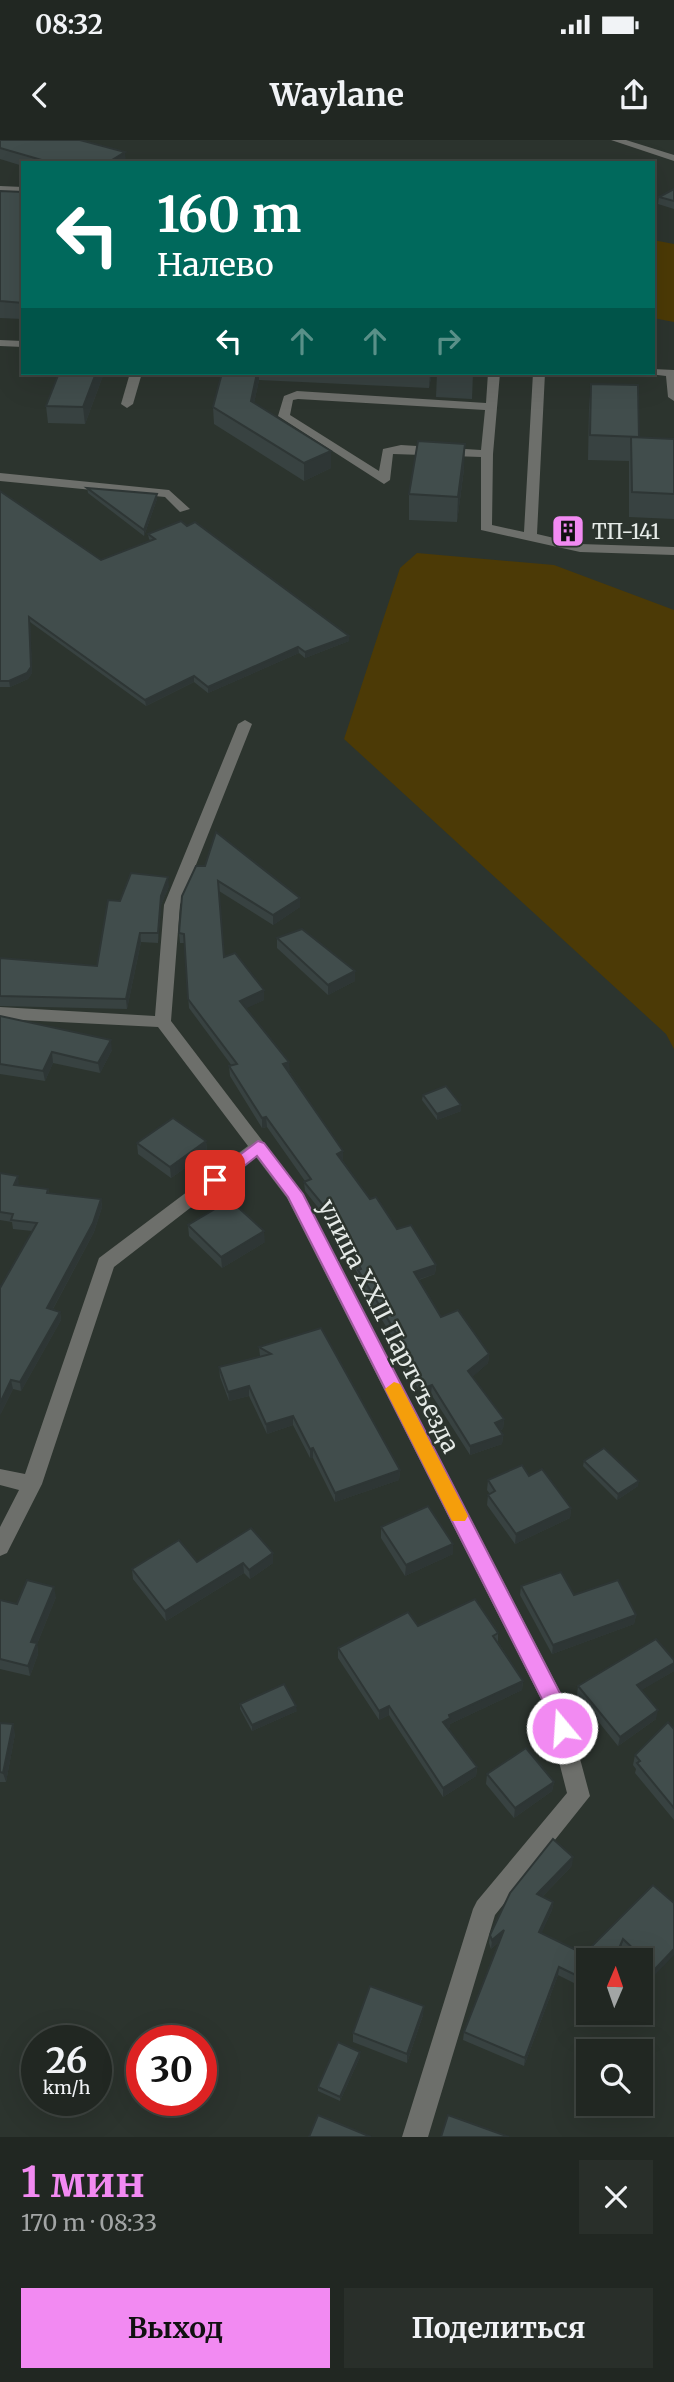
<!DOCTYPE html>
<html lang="ru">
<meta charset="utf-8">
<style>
:root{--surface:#212722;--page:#292f2a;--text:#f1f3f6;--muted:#a2a5a5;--line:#3e4440;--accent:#f28af2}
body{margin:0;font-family:Merriweather,serif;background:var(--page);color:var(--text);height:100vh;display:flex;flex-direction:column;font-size:26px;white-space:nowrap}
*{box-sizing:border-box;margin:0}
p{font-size:23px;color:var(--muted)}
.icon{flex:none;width:38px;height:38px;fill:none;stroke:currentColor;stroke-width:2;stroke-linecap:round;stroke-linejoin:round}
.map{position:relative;height:1997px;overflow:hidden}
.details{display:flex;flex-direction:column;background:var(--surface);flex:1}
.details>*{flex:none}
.guide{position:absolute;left:21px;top:21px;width:634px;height:214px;border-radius:0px;box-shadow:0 7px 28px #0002,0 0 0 2px var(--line);background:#00695c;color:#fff;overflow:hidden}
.needle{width:46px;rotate:2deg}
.fabs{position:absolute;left:576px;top:1808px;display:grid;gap:14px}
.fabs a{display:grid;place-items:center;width:77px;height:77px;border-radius:0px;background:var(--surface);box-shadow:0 7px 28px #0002,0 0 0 2px var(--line);font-size:35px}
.speed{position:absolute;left:21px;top:1885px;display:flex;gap:14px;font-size:35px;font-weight:700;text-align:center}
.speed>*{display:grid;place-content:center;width:91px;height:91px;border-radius:50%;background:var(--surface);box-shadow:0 7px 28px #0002,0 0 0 2px var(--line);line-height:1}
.speed small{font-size:18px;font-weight:400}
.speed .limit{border:10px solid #d22;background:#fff;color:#111}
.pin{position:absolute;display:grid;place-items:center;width:60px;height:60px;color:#fff;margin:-30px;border-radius:14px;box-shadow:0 4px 10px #0006}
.me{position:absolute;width:77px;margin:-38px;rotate:342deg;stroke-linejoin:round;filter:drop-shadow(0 0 5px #0008)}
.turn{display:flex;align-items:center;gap:24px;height:147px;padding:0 21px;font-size:32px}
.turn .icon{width:91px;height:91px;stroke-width:2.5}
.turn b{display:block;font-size:49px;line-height:60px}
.lanes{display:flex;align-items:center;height:66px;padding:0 21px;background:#0003;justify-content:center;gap:35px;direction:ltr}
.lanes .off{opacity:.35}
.round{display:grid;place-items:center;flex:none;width:74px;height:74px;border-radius:0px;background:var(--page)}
.headline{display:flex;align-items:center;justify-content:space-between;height:119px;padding:0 21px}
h1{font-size:42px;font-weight:700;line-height:52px;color:var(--accent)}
.action{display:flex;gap:14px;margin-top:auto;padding:14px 21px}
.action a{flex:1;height:80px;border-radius:0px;background:var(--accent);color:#111;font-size:28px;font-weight:700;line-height:80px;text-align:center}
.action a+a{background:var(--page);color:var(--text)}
.status{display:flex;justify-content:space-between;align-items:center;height:49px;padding:0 35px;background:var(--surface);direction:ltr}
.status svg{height:19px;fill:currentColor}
header{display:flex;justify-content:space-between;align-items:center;height:91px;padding:0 21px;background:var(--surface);font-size:32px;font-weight:700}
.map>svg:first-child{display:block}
</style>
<div class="status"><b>08:32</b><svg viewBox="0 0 49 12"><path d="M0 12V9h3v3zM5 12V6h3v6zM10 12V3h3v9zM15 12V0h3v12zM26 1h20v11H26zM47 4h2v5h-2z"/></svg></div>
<header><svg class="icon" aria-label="back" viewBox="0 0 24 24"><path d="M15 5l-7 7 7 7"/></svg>Waylane<svg class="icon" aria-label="share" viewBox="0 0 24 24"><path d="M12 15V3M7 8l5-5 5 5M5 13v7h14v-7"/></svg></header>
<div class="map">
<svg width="674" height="1997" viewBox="0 0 674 1997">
<rect width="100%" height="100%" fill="#2c342e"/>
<!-- green -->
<g fill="#4c3a06">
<polygon points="653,100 674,104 674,182 653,178"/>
<polygon points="417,413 554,425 674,470 674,909 666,894 344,599 400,428"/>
</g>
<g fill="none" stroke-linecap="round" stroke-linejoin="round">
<!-- minor -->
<g fill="#6d6f6b" fill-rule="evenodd">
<polygon points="611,0 626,0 674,15 674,21"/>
<polygon points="0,46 23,47 23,53 0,52"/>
<polygon points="0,200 23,201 23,207 0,206"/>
<polygon points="653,229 674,230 674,261 668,257 666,236 649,234 653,233"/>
<polygon points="130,233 142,233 133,264 127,268 121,264"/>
<path d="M488 233H500L493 314 492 385 524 392 533 233H545L537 394 580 404 674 407V415L580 412 481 390V317L393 314 390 340 384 344 278 276 284 256 297 251 486 263ZM298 259 485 270 481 310 401 305 383 309 379 331 290 275 293 260Z"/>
<polygon points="0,333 169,350 190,369 180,372 165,357 0,341"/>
<polygon points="245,580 252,584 180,765 171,881 303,1054 564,1559 590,1656 495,1775 428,1997 402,1997 473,1769 477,1761 567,1653 545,1567 287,1058 256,1017 114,1127 42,1344 7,1413 0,1416 0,1387 19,1350 0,1345 0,1329 25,1334 99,1118 248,1006 158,887 0,879 0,867 155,876 164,765 238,584"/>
</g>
</g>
<!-- wall -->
<g fill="#384241">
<polygon points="0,0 126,23 23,23 23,26 0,19"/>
<polygon points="674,49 674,69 658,64 659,57"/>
<polygon points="0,51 23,52 23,179 0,178"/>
<polygon points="59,233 104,233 85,284 48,283 46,266"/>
<polygon points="222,233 432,233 429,248 259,240 254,263 331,311 331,328 304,341 214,284 213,267"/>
<polygon points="437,233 473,233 472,259 436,257"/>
<polygon points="591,244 639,297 674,299 674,379 629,377 629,321 588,320 589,268"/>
<polygon points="464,329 457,382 409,380 409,354"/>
<polygon points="87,348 157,359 144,396 88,353"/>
<polygon points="0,351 101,420 151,401 149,399 148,394 187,386 349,496 349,501 305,518 299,513 208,553 194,542 146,566 30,482 32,533 28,539 10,547 0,547"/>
<polygon points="196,726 300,767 273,785 219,751 224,817 264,850 264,860 246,868 343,1011 343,1021 370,1059 397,1089 436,1125 435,1134 419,1140 441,1177 489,1214 488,1223 472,1237 504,1279 503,1289 500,1290 503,1295 502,1304 470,1315 431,1254 424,1257 401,1223 402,1213 358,1140 358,1134 324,1075 305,1051 304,1042 305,1041 267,987 262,988 230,936 229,926 232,926 189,868 184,803 180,803 179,793"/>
<polygon points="169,746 161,765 158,803 141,802 127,869 0,866 0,818 97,826 120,761"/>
<polygon points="277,798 355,841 328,855 277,808"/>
<polygon points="0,876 112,910 100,933 53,923 45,941 0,934"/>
<polygon points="423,955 461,965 461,971 437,980 422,960"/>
<polygon points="206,1001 207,1012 171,1038 138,1014 137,1003"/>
<polygon points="0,1033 19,1045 19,1046 48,1049 49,1053 101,1059 102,1067 94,1092 53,1169 60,1172 61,1180 21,1251 13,1249 0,1275 32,1091 13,1089 12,1082 0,1080"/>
<polygon points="188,1085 265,1102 222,1128 189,1096"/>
<polygon points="321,1188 400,1330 399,1340 335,1362 313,1318 310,1318 293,1285 267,1294 249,1256 229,1261 220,1237 219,1227 260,1216 259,1207"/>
<polygon points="584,1321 638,1346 617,1360 583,1326"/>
<polygon points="529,1336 571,1368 570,1378 515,1404 487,1365 488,1355 490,1354 487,1350 488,1340"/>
<polygon points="381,1387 453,1404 453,1414 405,1436 381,1398"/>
<polygon points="273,1413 273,1423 250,1439 244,1433 166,1481 133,1439 132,1429"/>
<polygon points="521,1446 574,1455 636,1475 634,1484 552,1514 520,1455"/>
<polygon points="56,1457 37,1504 38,1514 30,1536 0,1529 0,1460 17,1464"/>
<polygon points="418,1486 498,1493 498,1502 523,1541 522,1550 450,1584 450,1587 448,1588 477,1627 476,1636 443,1657 389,1575 379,1580 338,1518 338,1508"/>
<polygon points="674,1531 641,1550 656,1579 618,1606 577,1555 578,1546"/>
<polygon points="240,1564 297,1571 252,1591 240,1569"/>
<polygon points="0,1583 15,1594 6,1642 0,1642"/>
<polygon points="674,1589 674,1680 635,1633 636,1629 633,1625 635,1615"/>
<polygon points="487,1634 554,1642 552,1651 514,1678 486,1644"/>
<polygon points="572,1726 542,1757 553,1762 552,1770 541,1793 584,1814 674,1763 653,1837 640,1826 640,1820 634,1820 621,1808 615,1820 588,1820 588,1850 558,1835 524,1926 463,1900 464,1892 500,1801 491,1809 489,1803 490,1795"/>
<polygon points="423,1875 407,1923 353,1902 353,1893"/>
<polygon points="360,1912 360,1917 340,1961 318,1951 318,1947"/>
</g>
<!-- shaded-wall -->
<g fill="#2e3635">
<polygon points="125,12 126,23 107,23"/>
<polygon points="96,233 104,233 85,284 83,267"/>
<polygon points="257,233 259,233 259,240 251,278 251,261"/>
<polygon points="430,233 432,233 429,248"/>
<polygon points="465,304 464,329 457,382 458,357"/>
<polygon points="331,311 331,328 304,341 304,323"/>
<polygon points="157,354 157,359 144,396 144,390"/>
<polygon points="30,482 32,533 28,539 10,547 9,541"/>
<polygon points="349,496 349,501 305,518 305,512"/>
<polygon points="298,507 299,513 208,553 208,547"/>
<polygon points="194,536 194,542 146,566 145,560"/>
<polygon points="168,737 169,746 161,765 158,803 158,793 161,756"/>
<polygon points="300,758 300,767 273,785 273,775"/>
<polygon points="140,793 141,802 127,869 126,859"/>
<polygon points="355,831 355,841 328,855 328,845"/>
<polygon points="264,850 264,860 241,871 240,861"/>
<polygon points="111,900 112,910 100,933 98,923"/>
<polygon points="52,912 53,923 45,941 43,931"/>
<polygon points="289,922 290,931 283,934 283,924"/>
<polygon points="461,965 461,971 437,980 437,974"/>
<polygon points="266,977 267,987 262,988 262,978"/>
<polygon points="206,1001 207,1012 171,1038 170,1027"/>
<polygon points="343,1011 343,1021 337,1023 337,1014"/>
<polygon points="18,1036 19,1045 16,1054 14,1045"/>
<polygon points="101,1059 102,1067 94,1092 49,1176 47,1168"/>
<polygon points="264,1091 265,1102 222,1128 221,1117"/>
<polygon points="436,1125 435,1134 414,1141 414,1132"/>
<polygon points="60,1172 61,1180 21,1251 20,1242"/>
<polygon points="489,1214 488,1223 468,1241 468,1231"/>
<polygon points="11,1240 13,1249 0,1275 0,1263"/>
<polygon points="432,1245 431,1254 424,1257 424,1248"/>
<polygon points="249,1246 249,1256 229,1261 228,1252"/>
<polygon points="293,1276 293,1285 267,1294 266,1284"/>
<polygon points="504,1279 503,1289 494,1292 495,1283"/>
<polygon points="503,1295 502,1304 470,1315 470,1306"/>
<polygon points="313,1308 313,1318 310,1318 310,1309"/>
<polygon points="400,1330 399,1340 335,1362 335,1353"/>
<polygon points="639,1341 638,1346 617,1360 618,1354"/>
<polygon points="571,1368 570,1378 515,1404 516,1394"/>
<polygon points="453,1404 453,1414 405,1436 406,1425"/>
<polygon points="273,1413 273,1423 250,1439 249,1430"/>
<polygon points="243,1423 244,1433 166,1481 165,1471"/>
<polygon points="54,1447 56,1457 37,1504 38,1514 30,1536 28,1526 31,1502"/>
<polygon points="636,1475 634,1484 552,1514 553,1505"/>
<polygon points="674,1523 674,1531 635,1554 637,1545"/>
<polygon points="523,1541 522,1550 450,1584 450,1587 442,1591 443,1582 449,1575"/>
<polygon points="296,1566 297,1571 252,1591 252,1585"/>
<polygon points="389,1566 389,1575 379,1580 379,1571"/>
<polygon points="658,1570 656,1579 618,1606 620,1597"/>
<polygon points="13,1584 15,1594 6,1642 3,1633"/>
<polygon points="477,1627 476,1636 443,1657 443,1648"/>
<polygon points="554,1642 552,1651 514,1678 515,1668"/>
<polygon points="573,1717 572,1726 536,1763 537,1754"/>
<polygon points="553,1762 552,1770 538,1801 539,1792"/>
<polygon points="504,1790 503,1798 491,1809 492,1800"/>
<polygon points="623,1799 621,1808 615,1820 614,1820"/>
<polygon points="674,1809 674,1815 653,1837 655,1829"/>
<polygon points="559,1827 558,1835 524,1926 525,1918"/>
<polygon points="424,1866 423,1875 407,1923 407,1914"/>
<polygon points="360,1912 360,1917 340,1961 340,1957"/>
</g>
<!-- building -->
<g fill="#414d4c" stroke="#2e3635" stroke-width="2">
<polygon points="0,0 80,0 125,12 107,23 52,23 0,8"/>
<polygon points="674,49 674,61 659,57"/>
<polygon points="0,51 23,52 23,163 0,161"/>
<polygon points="59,233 96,233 83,267 46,266"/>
<polygon points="222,233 257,233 251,261 331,311 304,323 213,267"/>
<polygon points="437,233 473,233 473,235"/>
<polygon points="591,244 638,245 639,297 590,295"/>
<polygon points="631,297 674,299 674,354 632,352"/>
<polygon points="418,301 465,304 458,357 409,354"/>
<polygon points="87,348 157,354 144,390"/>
<polygon points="0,351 101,420 155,399 148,394 181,381 187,386 195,382 349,496 305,512 298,507 208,547 194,536 145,560 29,477 31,527 27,533 9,541 0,541"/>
<polygon points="216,692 300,758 273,775 218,741 224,817 235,813 264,850 240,861 289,922 283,924 343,1011 337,1014 370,1059 376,1057 397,1089 411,1085 436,1125 414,1132 441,1177 458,1170 489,1214 468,1231 504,1279 495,1283 503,1295 470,1306 432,1245 424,1248 402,1213 407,1211 358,1130 361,1129 324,1066 304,1042 311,1039 266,977 262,978 229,926 237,924 188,859 184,794 179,793 182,756 196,726 205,726"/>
<polygon points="131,733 168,737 161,756 158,793 140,793 126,859 0,856 0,818 97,826 108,760 120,761"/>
<polygon points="302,789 355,831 328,845 277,798"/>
<polygon points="0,876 111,900 98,923 52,912 43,931 0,924"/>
<polygon points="446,946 461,965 437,974 423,955"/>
<polygon points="173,978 206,1001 170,1027 137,1003"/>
<polygon points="0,1033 18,1036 14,1045 48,1049 47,1053 101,1059 93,1083 47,1168 60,1172 20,1242 11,1240 0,1263 0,1148 37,1083 11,1080 13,1074 0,1072"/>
<polygon points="230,1060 264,1091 221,1117 188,1085"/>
<polygon points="321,1188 400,1330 335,1353 313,1308 310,1309 293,1276 266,1284 249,1246 228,1252 219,1227 271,1214 259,1207"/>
<polygon points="604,1308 639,1341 618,1354 584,1321"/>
<polygon points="522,1325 529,1336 542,1329 571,1368 516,1394 488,1355 495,1351 488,1340"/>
<polygon points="428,1366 453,1404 406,1425 381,1387"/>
<polygon points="251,1388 273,1413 249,1430 243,1423 165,1471 132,1429 179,1400 197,1422"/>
<polygon points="561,1432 574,1455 618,1440 636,1475 553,1505 521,1446"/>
<polygon points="27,1440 54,1447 31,1502 37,1503 28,1526 0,1519 0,1460 17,1464"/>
<polygon points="475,1459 498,1493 493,1496 523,1541 449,1575 450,1578 443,1582 477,1627 443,1648 389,1566 379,1571 338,1508 408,1472 418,1486"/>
<polygon points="656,1499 674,1520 674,1523 637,1545 658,1570 620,1597 578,1546"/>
<polygon points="284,1544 296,1566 252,1585 240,1564"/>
<polygon points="668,1582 674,1589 674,1668 637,1623 640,1621 635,1615"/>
<polygon points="0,1583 13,1584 3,1633 0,1632"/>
<polygon points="526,1608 554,1642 515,1668 487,1634"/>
<polygon points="553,1699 573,1717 537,1754 553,1762 539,1792 584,1814 653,1745 674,1763 674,1809 655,1829 623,1799 614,1820 588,1820 588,1841 559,1827 525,1918 464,1892 504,1790 492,1800 490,1795 510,1753"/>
<polygon points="370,1846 424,1866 407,1914 353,1893"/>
<polygon points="338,1902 360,1912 340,1957 318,1947"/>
<polygon points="318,1975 371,1997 309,1997"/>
<polygon points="448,1975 509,1997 441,1997"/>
</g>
<!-- route -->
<polygon fill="#f28af2" stroke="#9d5a9d" stroke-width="2" points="258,1001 264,1003 303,1054 563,1559 572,1588 569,1595 562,1597 554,1595 546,1567 288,1057 257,1016 221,1044 215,1046 207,1040"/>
<!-- slow -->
<polygon fill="#f59e0b" points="394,1242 400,1244 465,1370 468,1376 465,1381 452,1381 385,1249"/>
<!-- icons -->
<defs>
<symbol id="building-square" viewBox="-11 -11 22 22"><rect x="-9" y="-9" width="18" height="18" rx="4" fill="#f28af2" stroke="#2c342e"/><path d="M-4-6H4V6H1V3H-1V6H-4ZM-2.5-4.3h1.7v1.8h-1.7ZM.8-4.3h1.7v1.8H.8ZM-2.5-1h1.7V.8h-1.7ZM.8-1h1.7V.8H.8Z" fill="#111"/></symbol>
</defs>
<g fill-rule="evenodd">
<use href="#building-square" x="549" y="372" width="38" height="38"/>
</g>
<g text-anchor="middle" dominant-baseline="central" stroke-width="5" stroke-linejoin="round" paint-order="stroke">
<!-- far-poi labels -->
<g font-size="21" fill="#e5eae7" stroke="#2c342e" text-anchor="start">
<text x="592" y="391">ТП-141</text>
</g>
<!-- street labels -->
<g font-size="24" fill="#e5eae7" stroke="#2c342e">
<text transform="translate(389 1186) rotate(63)">улица XXII Партсъезда</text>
</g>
</g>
</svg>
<div class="fabs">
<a><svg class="needle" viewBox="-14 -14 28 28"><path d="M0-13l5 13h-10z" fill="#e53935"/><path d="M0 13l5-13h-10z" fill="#a2a5a5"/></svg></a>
<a><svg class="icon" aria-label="search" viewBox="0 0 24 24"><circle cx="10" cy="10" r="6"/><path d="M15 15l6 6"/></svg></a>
</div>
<div class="speed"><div>26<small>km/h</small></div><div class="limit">30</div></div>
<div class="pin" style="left:215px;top:1040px;background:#d93025"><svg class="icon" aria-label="arrive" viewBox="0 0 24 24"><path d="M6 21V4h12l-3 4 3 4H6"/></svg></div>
<svg class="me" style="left:562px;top:1588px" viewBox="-20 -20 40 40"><circle r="17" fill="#f28af2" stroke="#fff" stroke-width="3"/><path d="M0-11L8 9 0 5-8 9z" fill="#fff"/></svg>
<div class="guide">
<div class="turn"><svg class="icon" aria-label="left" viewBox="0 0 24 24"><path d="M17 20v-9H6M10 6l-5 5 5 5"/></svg><div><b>160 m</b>Налево</div></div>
<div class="lanes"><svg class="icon" aria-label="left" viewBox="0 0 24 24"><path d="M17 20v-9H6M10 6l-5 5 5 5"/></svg><svg class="icon off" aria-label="ahead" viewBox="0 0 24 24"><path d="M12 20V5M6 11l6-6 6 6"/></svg><svg class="icon off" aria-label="ahead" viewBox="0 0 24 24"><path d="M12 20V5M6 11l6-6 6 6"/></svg><svg class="icon off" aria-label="right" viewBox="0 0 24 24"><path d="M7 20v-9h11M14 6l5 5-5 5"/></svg></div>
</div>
</div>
<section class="details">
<div class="headline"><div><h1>1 мин</h1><p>170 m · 08:33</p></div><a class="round"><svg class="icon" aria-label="close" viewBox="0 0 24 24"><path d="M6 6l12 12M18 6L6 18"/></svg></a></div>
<div class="action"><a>Выход</a><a>Поделиться</a></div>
</section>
